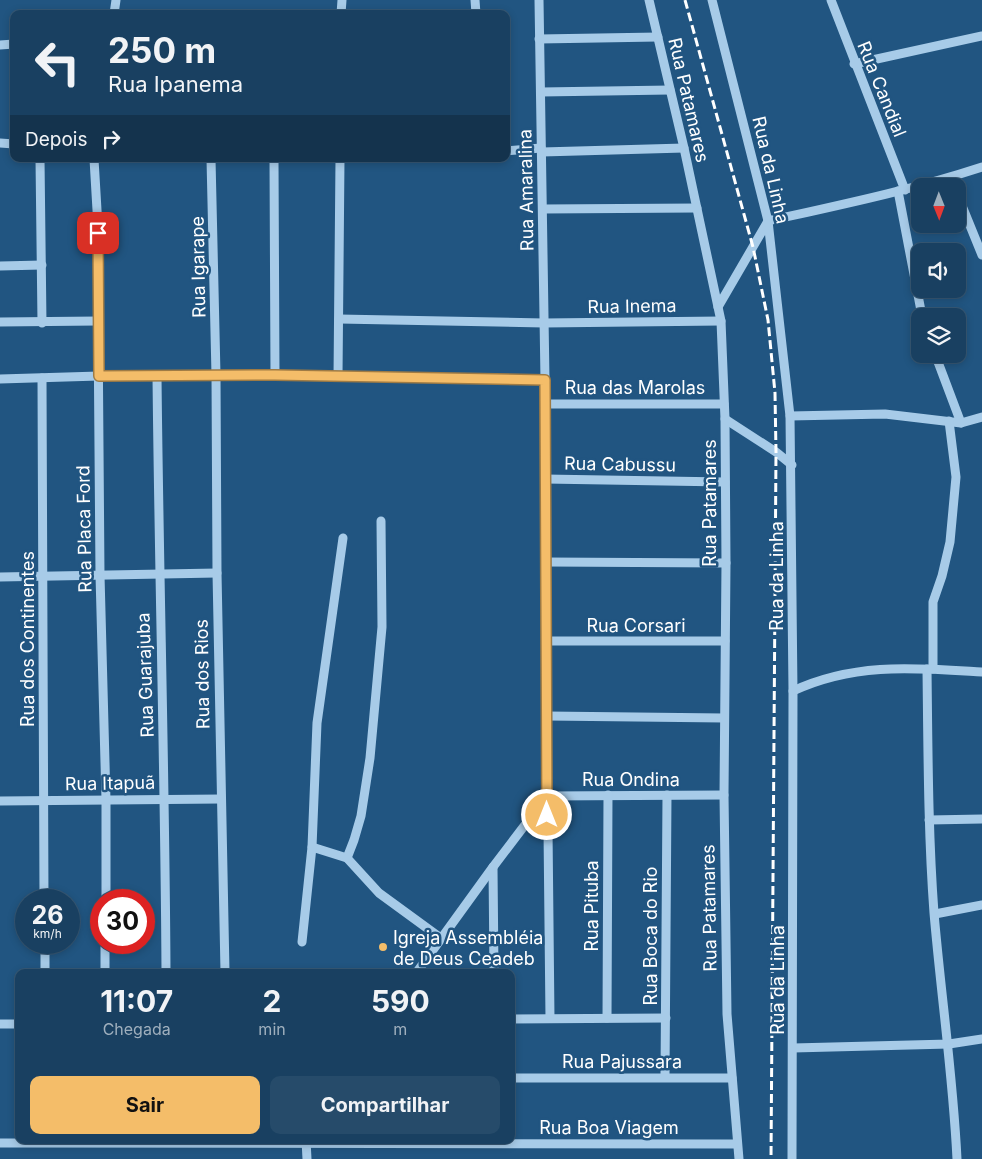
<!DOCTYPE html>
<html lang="pt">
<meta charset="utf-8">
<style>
:root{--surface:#194061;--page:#264b6a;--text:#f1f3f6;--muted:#9fafbd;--line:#375976;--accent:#f4bd69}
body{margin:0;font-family:Inter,sans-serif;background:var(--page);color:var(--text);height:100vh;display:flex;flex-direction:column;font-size:19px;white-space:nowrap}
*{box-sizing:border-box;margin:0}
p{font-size:16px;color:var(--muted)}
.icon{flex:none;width:28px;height:28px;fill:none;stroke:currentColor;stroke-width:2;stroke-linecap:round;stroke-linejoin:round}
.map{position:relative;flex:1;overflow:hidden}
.details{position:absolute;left:15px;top:969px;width:500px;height:175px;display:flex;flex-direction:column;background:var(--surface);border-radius:10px;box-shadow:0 2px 8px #0003,0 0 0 1px var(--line)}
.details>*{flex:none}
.guide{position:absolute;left:10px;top:10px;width:500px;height:152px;border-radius:10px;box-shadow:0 2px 8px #0003,0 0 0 1px var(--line);background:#194061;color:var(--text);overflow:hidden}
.needle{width:32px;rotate:179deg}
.tools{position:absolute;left:911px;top:178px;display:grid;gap:10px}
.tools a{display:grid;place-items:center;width:55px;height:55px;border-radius:10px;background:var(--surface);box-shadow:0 2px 8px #0003,0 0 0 1px var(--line);font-size:25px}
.speed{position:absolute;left:15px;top:889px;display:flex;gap:10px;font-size:25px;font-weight:700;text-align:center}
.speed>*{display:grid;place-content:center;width:65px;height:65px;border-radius:50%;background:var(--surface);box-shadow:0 2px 8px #0003,0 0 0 1px var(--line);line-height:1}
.speed small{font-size:12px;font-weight:400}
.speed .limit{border:8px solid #d22;background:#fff;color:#111}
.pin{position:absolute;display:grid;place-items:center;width:42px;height:42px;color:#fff;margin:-21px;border-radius:10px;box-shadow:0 2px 8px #0006}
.me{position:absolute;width:55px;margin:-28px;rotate:0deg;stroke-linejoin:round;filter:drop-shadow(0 0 4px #0008)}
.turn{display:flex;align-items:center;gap:18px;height:105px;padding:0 15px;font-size:22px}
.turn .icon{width:65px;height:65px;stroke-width:2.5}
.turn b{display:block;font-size:35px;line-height:42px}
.then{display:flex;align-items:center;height:48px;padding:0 15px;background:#0003;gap:10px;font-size:19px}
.eta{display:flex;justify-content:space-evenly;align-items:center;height:85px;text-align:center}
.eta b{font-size:30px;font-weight:700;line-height:35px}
.primary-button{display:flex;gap:10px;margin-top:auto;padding:10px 15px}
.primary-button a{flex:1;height:58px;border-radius:10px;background:var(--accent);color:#111;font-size:20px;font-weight:700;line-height:58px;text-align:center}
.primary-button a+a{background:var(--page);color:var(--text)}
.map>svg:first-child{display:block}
</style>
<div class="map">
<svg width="982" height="1159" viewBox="0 0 982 1159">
<rect width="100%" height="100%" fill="#215581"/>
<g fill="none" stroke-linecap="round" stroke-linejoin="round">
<!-- minor -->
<g stroke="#a7cbe8" stroke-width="9">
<polyline points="475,0 476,14"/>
<polyline points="539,0 545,380 546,641 550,1018"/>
<polyline points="649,0 684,148 721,321 725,419 726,563 724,795 727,1014 739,1159"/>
<polyline points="712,0 768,221 790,416 793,691 792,1159"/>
<polyline points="831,0 905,190"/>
<polyline points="114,14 116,0"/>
<polyline points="341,14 342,0"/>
<polyline points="539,39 658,37"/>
<polyline points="0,45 14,44"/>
<polyline points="854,64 982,36"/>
<polyline points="541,92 670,90"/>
<polyline points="0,143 14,144"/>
<polyline points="506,151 541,148"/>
<polyline points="542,152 684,148"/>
<polyline points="40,159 42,323"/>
<polyline points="94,159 99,244 98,321 100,575 106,800 106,900"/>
<polyline points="211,159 216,375 217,573 225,972"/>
<polyline points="274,159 275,375"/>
<polyline points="898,191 922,316"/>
<polyline points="958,196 982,255"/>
<polyline points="543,209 697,208"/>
<polyline points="0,266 42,265"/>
<path d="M718 307 768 221C840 205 912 190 982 167"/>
<polyline points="339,319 544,323 721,321"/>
<polyline points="0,322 98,321"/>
<polyline points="935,354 961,423"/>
<path d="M157 376C159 575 165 774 166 972"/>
<polyline points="338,377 340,159"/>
<polyline points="42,378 44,900"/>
<polyline points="0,379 99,376 275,375 545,380"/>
<polyline points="545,404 724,404"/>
<polyline points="790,416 885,414 961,423 982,417"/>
<polyline points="725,419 776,452 792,465"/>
<polyline points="545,479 725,482"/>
<polyline points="546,562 726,563"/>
<polyline points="0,577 217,573"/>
<polyline points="546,641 725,641"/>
<path d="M927 669C928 750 928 832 934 913 941 995 953 1076 957 1159"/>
<polyline points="933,669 933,602 942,576 950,542 956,477 949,421"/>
<path d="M793 691C855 662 916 668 982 672"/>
<polyline points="547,716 724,718"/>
<polyline points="0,801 221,799"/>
<polyline points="929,820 982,819"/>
<polyline points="312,847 347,858 379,893 442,939"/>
<polyline points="347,858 354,840 361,816 370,758 382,627 381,521"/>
<polyline points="493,867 494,972"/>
<polyline points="935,914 982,905"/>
<polyline points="45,942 45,972"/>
<polyline points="302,942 312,847 317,723 343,538"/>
<polyline points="105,972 105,942"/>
<polyline points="417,972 493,867 547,796 724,795"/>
<polyline points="607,1018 608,795"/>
<polyline points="511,1019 666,1018"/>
<polyline points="0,1024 19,1024"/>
<polyline points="793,1048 949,1044 982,1039"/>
<polyline points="665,1076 667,795"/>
<polyline points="511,1078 732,1078"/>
<polyline points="306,1140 307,1159"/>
<polyline points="0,1143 737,1144"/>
</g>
<!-- rail -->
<polyline stroke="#fff" stroke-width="3" stroke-dasharray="9 4" stroke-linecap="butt" points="685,0 753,247 768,320 775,393 776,452 771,1159"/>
</g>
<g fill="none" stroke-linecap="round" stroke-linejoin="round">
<defs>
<polyline id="route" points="98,233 99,376 275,375 545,380 547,815"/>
</defs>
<!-- route casing -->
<use href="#route" stroke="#9f7b44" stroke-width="12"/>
<!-- route -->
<use href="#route" stroke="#f4bd69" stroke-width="9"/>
</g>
<!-- markers -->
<circle fill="#f4bd69" stroke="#215581" stroke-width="2" cx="383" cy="947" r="5"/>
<g text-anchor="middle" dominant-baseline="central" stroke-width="5" stroke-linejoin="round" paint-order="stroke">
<!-- street labels -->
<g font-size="18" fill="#fff" stroke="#215581">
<text transform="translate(882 89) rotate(68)">Rua Candial</text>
<text transform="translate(689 100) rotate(77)">Rua Patamares</text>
<text transform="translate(771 170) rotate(77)">Rua da Linha</text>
<text transform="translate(526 190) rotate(-91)">Rua Amaralina</text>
<text transform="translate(198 267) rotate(-91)">Rua Igarape</text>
<text transform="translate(632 306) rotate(-1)">Rua Inema</text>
<text x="635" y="387">Rua das Marolas</text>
<text transform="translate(620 464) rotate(1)">Rua Cabussu</text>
<text transform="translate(709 503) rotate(-90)">Rua Patamares</text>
<text transform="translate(84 529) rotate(-91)">Rua Placa Ford</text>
<text transform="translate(776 576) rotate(-90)">Rua da Linha</text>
<text x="636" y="625">Rua Corsari</text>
<text transform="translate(27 639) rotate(-90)">Rua dos Continentes</text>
<text transform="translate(202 674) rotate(-91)">Rua dos Rios</text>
<text transform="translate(145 675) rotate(-92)">Rua Guarajuba</text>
<text x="631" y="779">Rua Ondina</text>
<text transform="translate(110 783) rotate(-1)">Rua Itapuã</text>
<text transform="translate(591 906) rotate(-90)">Rua Pituba</text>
<text transform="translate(709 908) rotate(-91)">Rua Patamares</text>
<text transform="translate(650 936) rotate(-90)">Rua Boca do Rio</text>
<text transform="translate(777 980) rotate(-90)">Rua da Linha</text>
<text x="622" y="1061">Rua Pajussara</text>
<text x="609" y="1127">Rua Boa Viagem</text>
</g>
<!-- poi labels -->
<g font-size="18" fill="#fff" stroke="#215581" text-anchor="start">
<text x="393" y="937">Igreja Assembléia<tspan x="393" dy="21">de Deus Ceadeb</tspan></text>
</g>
</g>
</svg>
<div class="tools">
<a><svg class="needle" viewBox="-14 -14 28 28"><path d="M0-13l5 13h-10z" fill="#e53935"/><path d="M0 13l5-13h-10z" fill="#9fafbd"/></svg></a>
<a><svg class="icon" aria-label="sound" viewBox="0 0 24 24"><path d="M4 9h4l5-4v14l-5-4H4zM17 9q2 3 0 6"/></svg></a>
<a><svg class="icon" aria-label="layers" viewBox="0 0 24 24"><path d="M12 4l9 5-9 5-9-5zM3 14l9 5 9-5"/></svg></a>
</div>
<div class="speed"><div>26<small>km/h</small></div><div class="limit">30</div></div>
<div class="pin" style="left:98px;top:233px;background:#d93025"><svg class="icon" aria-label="arrive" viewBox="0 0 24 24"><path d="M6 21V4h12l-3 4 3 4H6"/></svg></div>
<svg class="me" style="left:547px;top:815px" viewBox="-20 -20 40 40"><circle r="17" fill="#f4bd69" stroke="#fff" stroke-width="3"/><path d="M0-11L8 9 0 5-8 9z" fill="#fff"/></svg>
<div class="guide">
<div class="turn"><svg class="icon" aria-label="left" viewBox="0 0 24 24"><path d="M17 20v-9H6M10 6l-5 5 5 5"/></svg><div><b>250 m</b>Rua Ipanema</div></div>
<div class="then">Depois<svg class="icon" aria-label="right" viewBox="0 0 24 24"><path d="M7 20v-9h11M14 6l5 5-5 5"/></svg></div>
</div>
<section class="details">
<div class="eta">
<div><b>11:07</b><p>Chegada</p></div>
<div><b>2</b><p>min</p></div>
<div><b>590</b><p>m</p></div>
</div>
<div class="primary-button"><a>Sair</a><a>Compartilhar</a></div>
</section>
</div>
